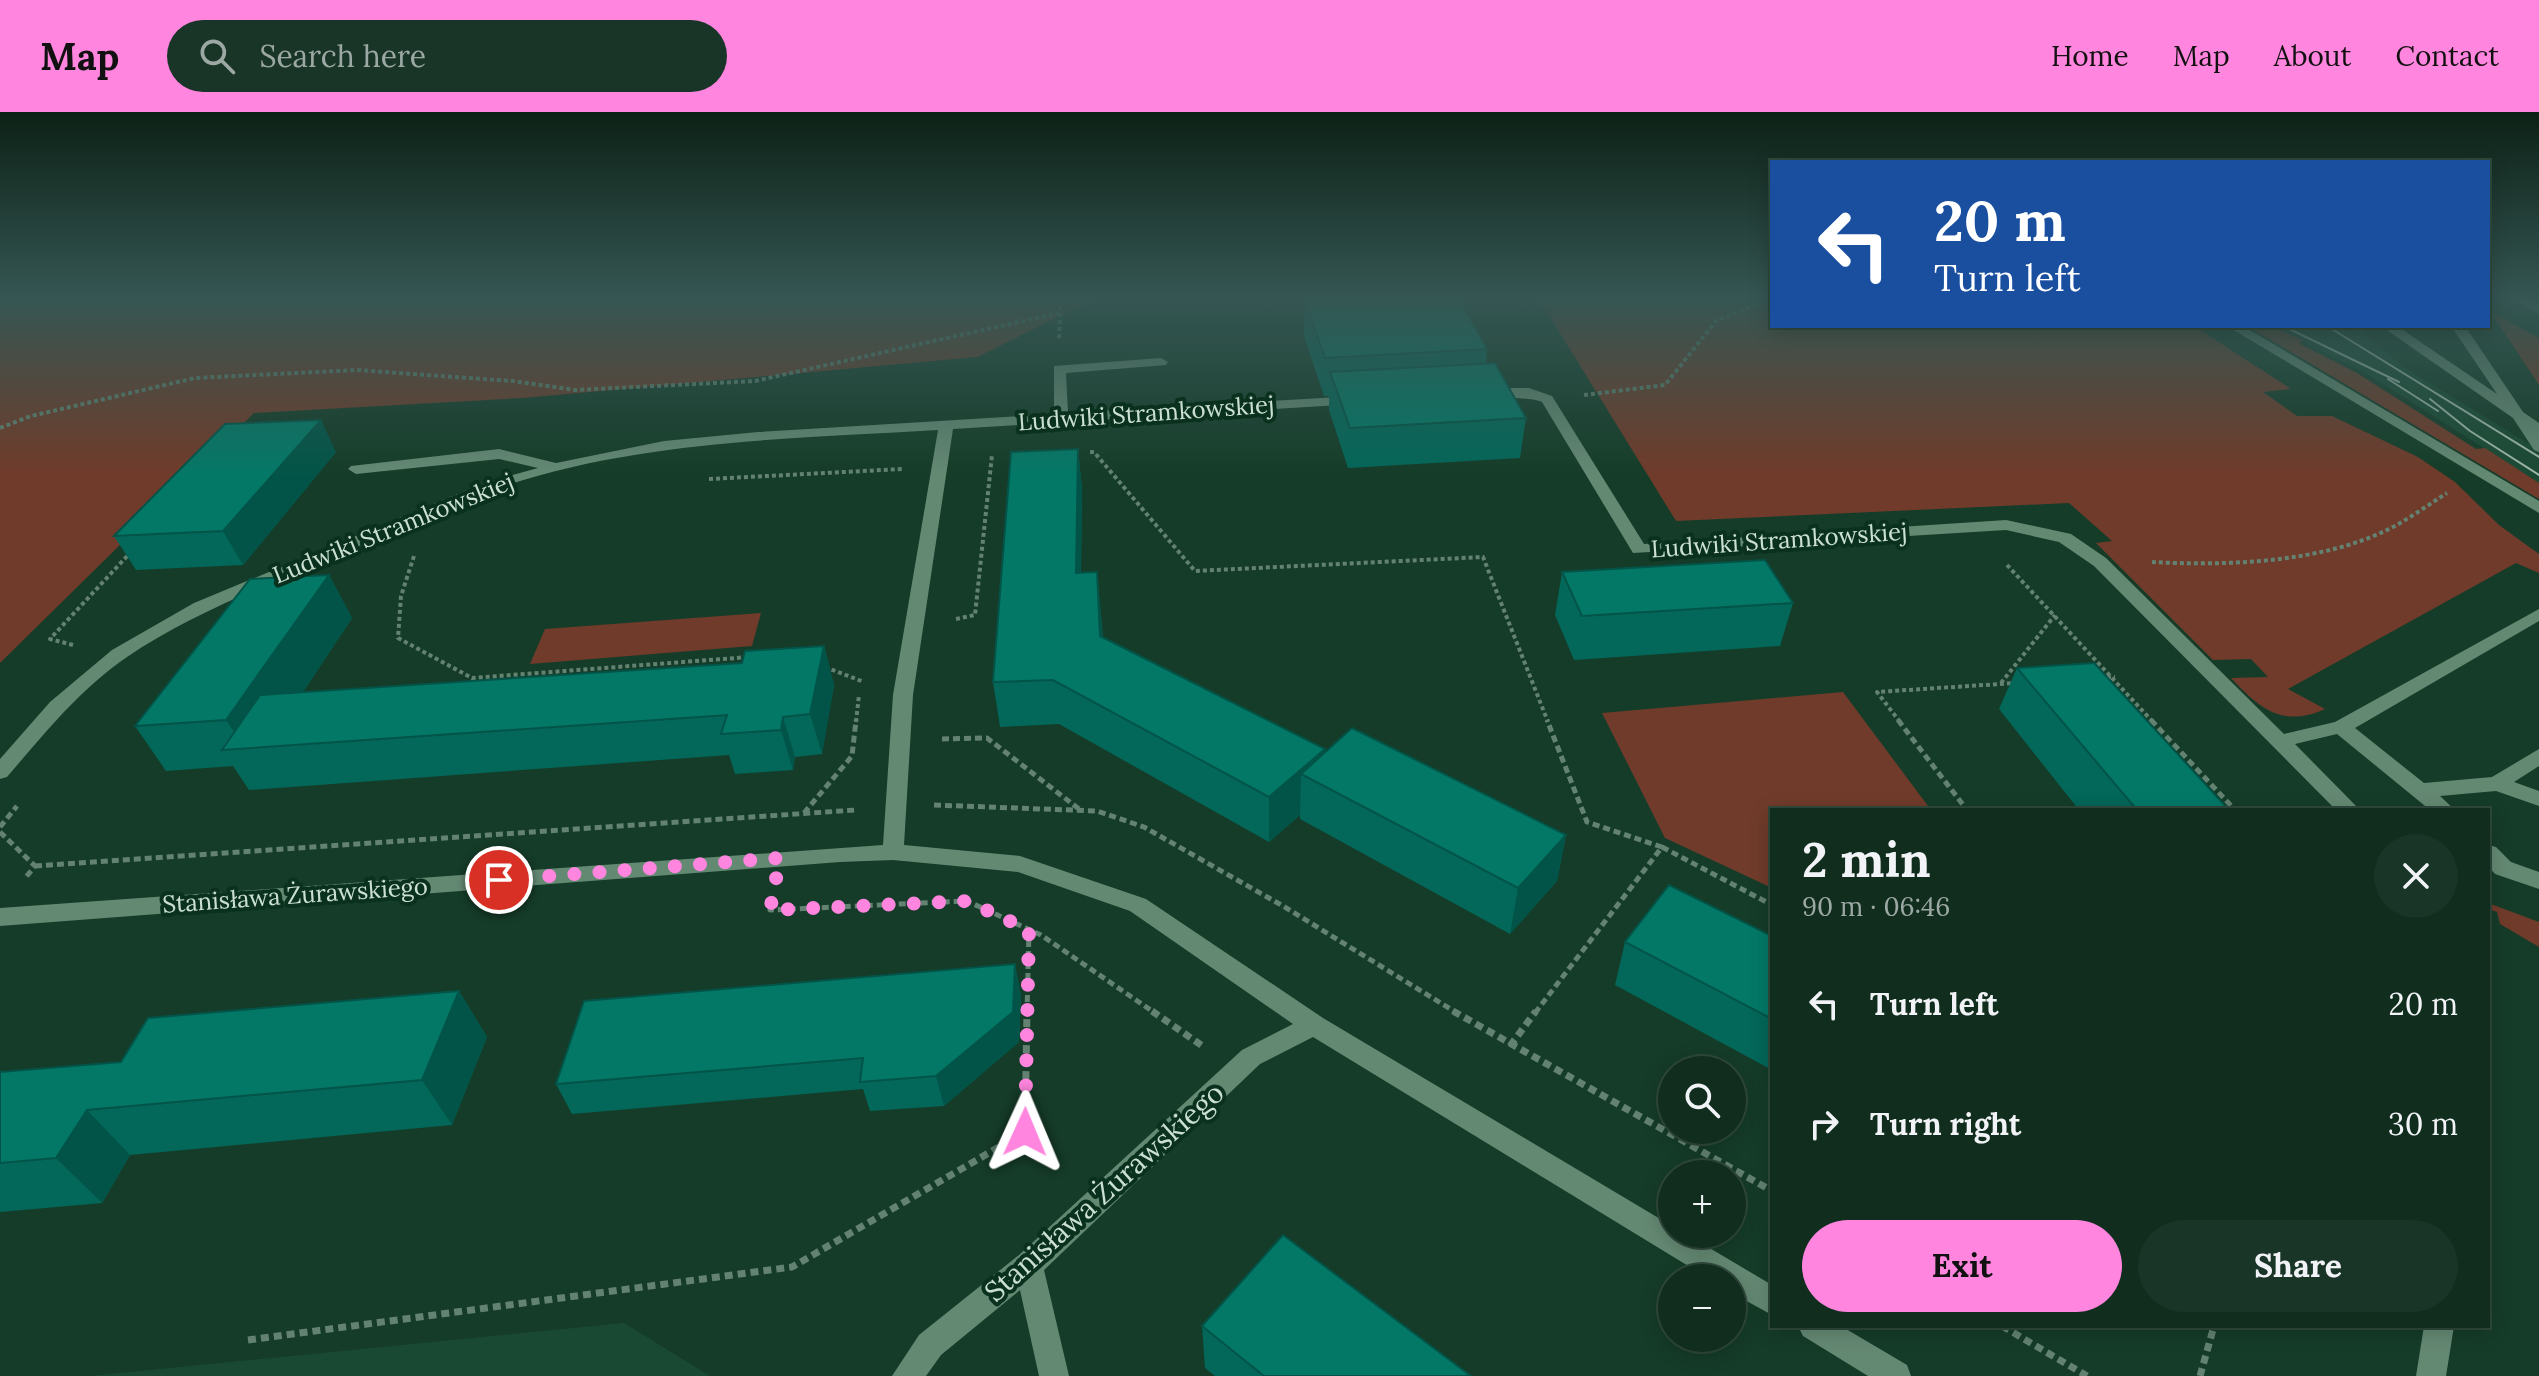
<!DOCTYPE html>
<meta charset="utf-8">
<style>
:root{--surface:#102d1e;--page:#193527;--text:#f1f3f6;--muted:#9ca8a4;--line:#30493c;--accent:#ff85de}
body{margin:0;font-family:Lora,serif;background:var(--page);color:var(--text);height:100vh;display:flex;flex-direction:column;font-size:30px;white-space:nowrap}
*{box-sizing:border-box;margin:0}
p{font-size:26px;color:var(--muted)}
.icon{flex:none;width:44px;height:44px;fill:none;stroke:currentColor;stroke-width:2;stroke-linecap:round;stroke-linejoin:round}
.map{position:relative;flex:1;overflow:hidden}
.drawer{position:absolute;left:1770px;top:696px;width:720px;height:520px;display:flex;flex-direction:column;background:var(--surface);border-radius:0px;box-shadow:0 4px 20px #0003,0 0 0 2px var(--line)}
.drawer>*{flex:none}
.hud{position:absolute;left:1770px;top:48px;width:720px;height:168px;border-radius:0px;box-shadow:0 4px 20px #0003,0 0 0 2px var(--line);background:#1a4fa0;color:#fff;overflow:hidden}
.controls{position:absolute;left:1658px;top:944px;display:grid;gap:16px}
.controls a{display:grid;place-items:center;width:88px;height:88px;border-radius:50%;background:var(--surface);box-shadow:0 4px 20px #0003,0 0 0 2px var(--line);font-size:40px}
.pin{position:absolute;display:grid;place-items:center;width:68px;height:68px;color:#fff;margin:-34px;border:4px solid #fff;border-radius:50%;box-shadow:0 2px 8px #0007}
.me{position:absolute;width:88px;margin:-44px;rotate:1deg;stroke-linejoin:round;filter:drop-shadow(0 0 6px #0008)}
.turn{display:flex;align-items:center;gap:28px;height:168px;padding:0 32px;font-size:36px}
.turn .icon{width:104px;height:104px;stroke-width:2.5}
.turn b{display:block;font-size:56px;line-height:68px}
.round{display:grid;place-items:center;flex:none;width:84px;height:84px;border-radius:42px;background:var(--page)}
.headline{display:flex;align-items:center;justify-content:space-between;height:136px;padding:0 32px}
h1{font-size:48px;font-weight:700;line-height:60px}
.button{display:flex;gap:16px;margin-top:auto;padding:16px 32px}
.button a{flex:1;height:92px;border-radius:48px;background:var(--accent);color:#111;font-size:32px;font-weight:700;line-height:92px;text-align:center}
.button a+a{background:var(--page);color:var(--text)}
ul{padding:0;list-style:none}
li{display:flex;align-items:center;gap:24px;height:120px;padding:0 32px}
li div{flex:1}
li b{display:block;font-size:30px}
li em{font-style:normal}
header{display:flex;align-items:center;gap:48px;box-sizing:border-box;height:112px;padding:0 40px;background:var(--accent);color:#111}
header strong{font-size:38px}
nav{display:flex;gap:44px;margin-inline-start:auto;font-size:28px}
.search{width:560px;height:72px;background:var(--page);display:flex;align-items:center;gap:20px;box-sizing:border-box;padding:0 28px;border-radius:44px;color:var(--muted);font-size:30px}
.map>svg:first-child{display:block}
</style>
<header>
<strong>Map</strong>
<div class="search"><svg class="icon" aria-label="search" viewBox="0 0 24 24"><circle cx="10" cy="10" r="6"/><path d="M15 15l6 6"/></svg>Search here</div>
<nav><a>Home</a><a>Map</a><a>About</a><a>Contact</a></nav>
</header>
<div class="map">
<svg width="2539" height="1264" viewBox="0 0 2539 1264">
<rect width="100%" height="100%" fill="#153c28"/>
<!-- built -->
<g fill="#1a4933">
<polygon points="2272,214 2355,214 2405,256 2539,338 2539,371 2364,260"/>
<polygon points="624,1211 710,1264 91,1264"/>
</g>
<!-- green -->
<g fill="#703b2a">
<polygon points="0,187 1095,187 977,245 523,286 254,301 0,551"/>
<path d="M1539 187H1772V214H2194L2291 277 2263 280 2297 304H2332L2418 345 2455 370 2499 413 2539 442V461L2516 451 2288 577 2325 597C2283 616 2260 597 2231 566L2268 565 2251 547 2213 548 2096 431 2112 429 2069 391 1676 409Z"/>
<polygon points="2490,199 2539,226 2539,273"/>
<polygon points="2247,214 2272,214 2304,229 2298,231 2357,261 2476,337 2485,336 2539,371 2539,387"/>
<polygon points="761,501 752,534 530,552 545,517"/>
<polygon points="1843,580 1931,698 1772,698 1772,776 1665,726 1602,601"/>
<polygon points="2488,791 2539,810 2539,835 2500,812 2497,800 2488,797"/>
</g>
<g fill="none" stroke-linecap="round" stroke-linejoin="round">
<!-- path-far2 -->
<g stroke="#638271" stroke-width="4" stroke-dasharray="4 3" stroke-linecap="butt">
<polyline points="1059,226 1061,187"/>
<polyline points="1584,283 1665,273 1716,209 1768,187"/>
<polyline points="0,316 31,304 195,266 357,258 513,269 575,278 755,269 1059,201"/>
<polyline points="1090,340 1094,340 1195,459 1483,445 1548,610"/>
<polyline points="709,367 902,357"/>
<polyline points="414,444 401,484 398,526 472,566 749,545"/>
<path d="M2152 450C2226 454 2321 451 2389 417 2409 407 2428 393 2447 381"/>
<polyline points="2007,453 2153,610"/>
<polyline points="956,507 975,503 992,343"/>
<polyline points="73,533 50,527 130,441"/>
<polyline points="825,555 864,570"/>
<polyline points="2100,566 2115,565"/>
<polyline points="2001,571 2055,503"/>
<polyline points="856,610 859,583"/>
<polyline points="1900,610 1877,580 2015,571"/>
</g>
<!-- path-far1 -->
<g stroke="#638271" stroke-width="5" stroke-dasharray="7 4" stroke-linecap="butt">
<polyline points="1898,608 1967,698"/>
<polyline points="2151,608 2235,698"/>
<polyline points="942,627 987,626 1079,697"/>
<polyline points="934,693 1097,699 1144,715 1283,794 1457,901"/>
<polyline points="804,701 852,644 856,608"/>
<polyline points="0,715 17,694"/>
<polyline points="0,720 35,754 26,765"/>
<polyline points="1662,735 1772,793"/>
<polyline points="35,754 856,698"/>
<polyline points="772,784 770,798 967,789 1041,823 1155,901"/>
<polyline points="1027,901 1029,818"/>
<polyline points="1535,901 1662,735 1587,710 1547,608"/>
</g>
<!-- path -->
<g stroke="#638271" stroke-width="7" stroke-dasharray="8 5" stroke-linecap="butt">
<polyline points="1152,899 1204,935"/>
<polyline points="1453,899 1772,1079"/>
<polyline points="1510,934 1536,899"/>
<polyline points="2002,1214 2087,1264"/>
<polyline points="248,1228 792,1155 1025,1020 1027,899"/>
<polyline points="2200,1264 2214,1214"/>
</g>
<!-- minor -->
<g fill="#648973" fill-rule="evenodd">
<polygon points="2513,187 2528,187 2539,193 2539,202"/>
<polygon points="2227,214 2243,214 2539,389 2539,401"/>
<polygon points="2381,214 2397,214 2497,282 2451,214 2465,214 2523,300 2539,311 2539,340 2534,338 2513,306"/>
<path d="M1161 246 1168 250 1166 253 1066 261 1068 301 1356 284 1363 288 1356 292 953 317 913 583 904 733 1020 744 1146 787 1323 906 1672 1114V1122H1686L1772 1173V1203L1732 1181V1166H1708L1313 925 1260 952 1044 1158 1069 1264H1039L1020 1178 941 1243 926 1264H892L919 1223 1019 1143 1242 938 1293 912 1130 799 1018 760 893 748 840 750 0 814V796L883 733 893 583 938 318C790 327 637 328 495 377 440 397 387 423 333 445 263 475 190 502 127 545 80 577 44 622 7 665L0 667V647L50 590 112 538 194 491 484 371 538 356 499 347 356 362 348 357 351 354 499 337 556 351 664 329 758 320 1054 302V254Z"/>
<path d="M1529 276 1552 284 1644 432 2006 408 2071 422 2106 446 2284 622 2335 610 2539 497V509L2355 616 2424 671 2492 665 2539 637V654L2514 670 2539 679V694L2496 679 2440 684 2455 698H2430L2337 622 2295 632 2360 698H2336L2094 454 2059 430 2006 418 1633 441 1542 290C1522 282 1492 291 1477 280L1484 276Z"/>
<polygon points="2488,733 2496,735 2511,750 2539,760 2539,777 2495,762 2488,754"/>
<polygon points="1798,1214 1841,1214 1907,1253 1911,1264 1868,1264 1803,1224"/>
<polygon points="2424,1214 2454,1214 2446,1264 2416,1264"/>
</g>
<!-- tram -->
<g stroke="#a1baab" stroke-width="2">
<polyline points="2283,214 2399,270"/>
<polyline points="2327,214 2539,345"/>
<polyline points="2388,267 2438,299"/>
<polyline points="2430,287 2470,319 2539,363"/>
</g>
</g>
<!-- wall -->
<g fill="#036759">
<polygon points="1304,187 1487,237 1486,251 1526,306 1520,346 1348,356 1329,298 1329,284 1324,284 1304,224"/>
<polygon points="1078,337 1082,377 1081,461 1097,460 1103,525 1325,641 1566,723 1557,769 1510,822 1300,707 1300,703 1269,730 1059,612 1000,615 993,570"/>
<polygon points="336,340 243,453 136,458 114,424"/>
<polygon points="1562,460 1793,491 1780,534 1574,548 1555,503"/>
<polygon points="329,463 352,506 303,580 742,551 824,534 834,573 822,642 795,645 793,658 735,662 729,643 249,678 233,654 166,659 135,614"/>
<polygon points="2017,556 2229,698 2079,698 1999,597"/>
<polygon points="1772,824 1772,958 1615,873 1625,830"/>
<polygon points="459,879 487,925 452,1013 130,1043 102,1091 0,1100 0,960 121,950"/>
<polygon points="1021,882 1019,930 944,994 870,999 863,977 572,1002 556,972"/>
<polygon points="1202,1214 1471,1264 1215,1264 1205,1256"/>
</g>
<!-- shaded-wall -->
<g fill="#035448">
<polygon points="321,308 336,340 243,453 223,419"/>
<polygon points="1078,337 1082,377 1080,504 1076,461"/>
<polygon points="1097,460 1101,503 1105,568 1100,524"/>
<polygon points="329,463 352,506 267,635 245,636 226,608"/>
<polygon points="824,534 834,573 822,642 810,602"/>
<polygon points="783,605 795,645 793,658 781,618"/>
<polygon points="1325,637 1323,674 1301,662 1300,703 1269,730 1269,685"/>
<polygon points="1566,723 1557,769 1510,822 1518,776"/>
<polygon points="1015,852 1021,882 1019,930 944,994 936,964"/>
<polygon points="459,879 487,925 452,1013 422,968"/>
<polygon points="87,998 130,1043 102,1091 56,1046"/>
</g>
<!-- building -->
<g fill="#047867" stroke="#035448" stroke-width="2">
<polygon points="1304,187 1459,187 1487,237 1325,246"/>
<polygon points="1495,251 1526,306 1350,316 1330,260"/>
<polygon points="321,308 223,419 114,424 225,312"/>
<polygon points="1078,337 1076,461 1097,460 1100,524 1325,637 1269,685 1053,568 993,570 1011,340"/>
<polygon points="1765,448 1793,491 1582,504 1562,460"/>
<polygon points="329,463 226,608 135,614 250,467"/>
<polygon points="824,534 810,602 783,605 781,618 721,622 727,603 222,638 260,583 742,551 745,539"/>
<polygon points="2094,551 2229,698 2137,698 2017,556"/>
<polygon points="1352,616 1566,723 1518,776 1301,662"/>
<polygon points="1669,773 1772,824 1772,907 1625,830"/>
<polygon points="1015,852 1013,900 936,964 860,970 863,946 556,972 584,889"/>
<polygon points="459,879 422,968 87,998 56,1046 0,1051 0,960 121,950 148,906"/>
<polygon points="1283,1123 1471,1264 1264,1264 1202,1214"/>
</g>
<!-- sky -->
<linearGradient id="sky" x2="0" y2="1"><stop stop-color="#0c2116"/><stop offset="0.51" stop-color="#355653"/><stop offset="1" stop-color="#355653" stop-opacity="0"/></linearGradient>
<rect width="2539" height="364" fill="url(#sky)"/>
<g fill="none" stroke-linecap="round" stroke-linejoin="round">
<!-- route -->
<polyline stroke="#ff85de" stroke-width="14" stroke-dasharray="0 25.2" points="499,768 780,746 770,798 967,789 1029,818 1025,1020"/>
</g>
<g text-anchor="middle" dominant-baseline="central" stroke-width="8" stroke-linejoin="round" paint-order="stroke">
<!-- street labels -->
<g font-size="24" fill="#cbe0d3" stroke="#09311e">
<text transform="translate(1146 301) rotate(-4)">Ludwiki Stramkowskiej</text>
<text transform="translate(393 416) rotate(-22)">Ludwiki Stramkowskiej</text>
<text transform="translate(1779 428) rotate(-4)">Ludwiki Stramkowskiej</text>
<text transform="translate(295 783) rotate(-4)">Stanisława Żurawskiego</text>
</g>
<!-- near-street labels -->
<g font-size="28" fill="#cbe0d3" stroke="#09311e">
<text transform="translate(1104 1080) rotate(-42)">Stanisława Żurawskiego</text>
</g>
</g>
</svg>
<div class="controls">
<a><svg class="icon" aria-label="search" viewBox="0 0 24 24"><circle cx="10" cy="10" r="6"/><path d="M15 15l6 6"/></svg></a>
<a>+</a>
<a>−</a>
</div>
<div class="pin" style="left:499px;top:768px;background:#d93025"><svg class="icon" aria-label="arrive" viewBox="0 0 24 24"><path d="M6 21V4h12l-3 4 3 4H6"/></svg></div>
<svg class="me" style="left:1025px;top:1020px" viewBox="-20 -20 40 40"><path d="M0-17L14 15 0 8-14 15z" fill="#ff85de" stroke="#fff" stroke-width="4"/></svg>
<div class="hud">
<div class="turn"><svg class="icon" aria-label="left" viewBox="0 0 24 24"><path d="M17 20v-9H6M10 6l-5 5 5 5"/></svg><div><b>20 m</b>Turn left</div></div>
</div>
<section class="drawer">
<div class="headline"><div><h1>2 min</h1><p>90 m · 06:46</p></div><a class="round"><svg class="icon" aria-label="close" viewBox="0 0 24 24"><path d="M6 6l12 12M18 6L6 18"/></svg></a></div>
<ul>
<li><svg class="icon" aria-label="left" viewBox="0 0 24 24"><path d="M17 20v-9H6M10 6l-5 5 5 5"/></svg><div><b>Turn left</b></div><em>20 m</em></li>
<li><svg class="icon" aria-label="right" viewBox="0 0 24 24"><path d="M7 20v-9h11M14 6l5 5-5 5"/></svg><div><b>Turn right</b></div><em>30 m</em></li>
</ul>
<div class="button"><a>Exit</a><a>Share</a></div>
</section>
</div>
